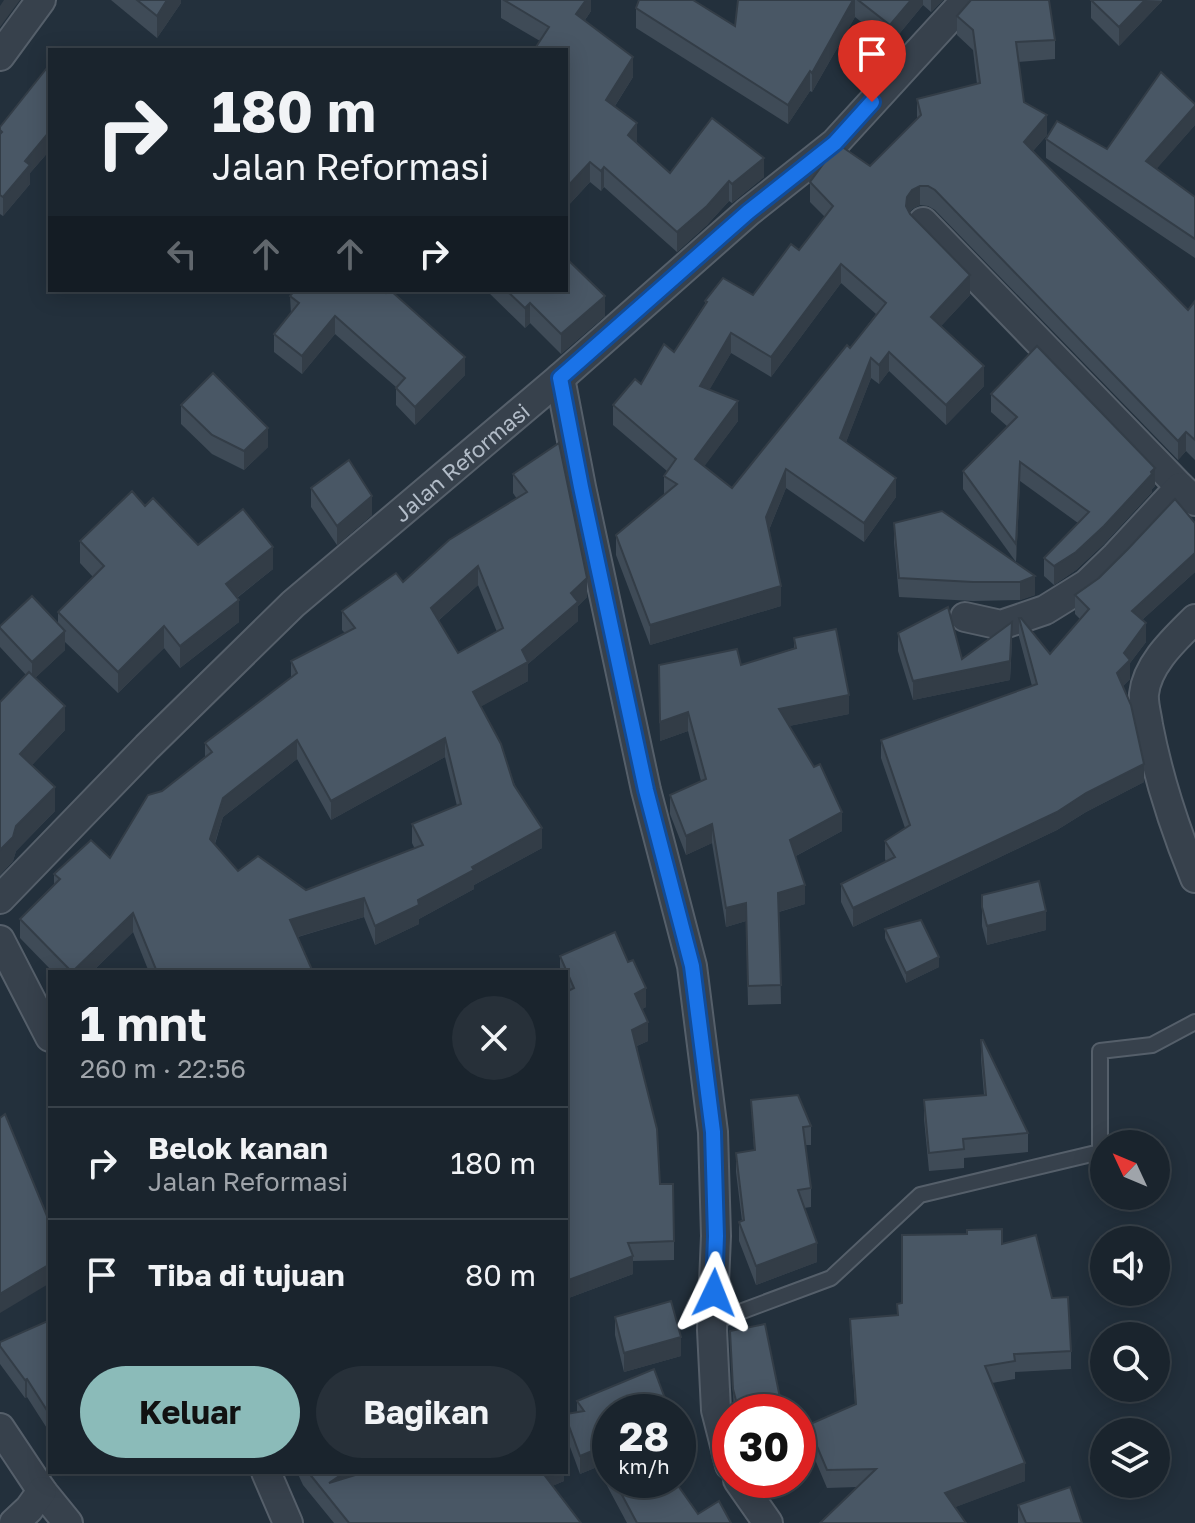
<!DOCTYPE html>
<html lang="id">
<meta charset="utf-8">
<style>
:root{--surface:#1a242d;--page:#273039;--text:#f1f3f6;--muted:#9fa4aa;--line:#384149;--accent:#8bbbb9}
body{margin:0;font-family:"Golos Text",sans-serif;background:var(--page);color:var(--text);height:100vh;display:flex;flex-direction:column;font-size:30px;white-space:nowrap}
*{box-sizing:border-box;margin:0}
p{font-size:26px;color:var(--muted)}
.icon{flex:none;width:44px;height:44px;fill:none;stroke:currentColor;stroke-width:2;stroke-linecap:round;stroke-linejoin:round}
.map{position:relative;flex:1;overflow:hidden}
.panel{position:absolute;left:48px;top:970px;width:520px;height:504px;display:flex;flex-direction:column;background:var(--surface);border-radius:0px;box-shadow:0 4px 20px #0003,0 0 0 2px var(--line)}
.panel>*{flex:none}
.banner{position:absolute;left:48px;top:48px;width:520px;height:244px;border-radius:0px;box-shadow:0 4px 20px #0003,0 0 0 2px var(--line);background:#1a242d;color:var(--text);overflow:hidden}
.needle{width:52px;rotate:314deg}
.fabs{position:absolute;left:1090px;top:1130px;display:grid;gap:16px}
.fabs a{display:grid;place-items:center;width:80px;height:80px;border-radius:50%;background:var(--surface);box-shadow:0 4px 20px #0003,0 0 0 2px var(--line);font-size:40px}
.speed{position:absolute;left:592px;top:1394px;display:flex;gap:16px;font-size:40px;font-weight:700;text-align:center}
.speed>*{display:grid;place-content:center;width:104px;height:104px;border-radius:50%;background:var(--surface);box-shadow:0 4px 20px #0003,0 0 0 2px var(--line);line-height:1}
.speed small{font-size:20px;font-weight:400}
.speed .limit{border:12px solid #d22;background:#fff;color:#111}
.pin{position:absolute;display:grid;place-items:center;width:68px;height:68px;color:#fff;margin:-82px -34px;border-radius:50% 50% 50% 0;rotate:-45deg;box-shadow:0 0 8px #0007}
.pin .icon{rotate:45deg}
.me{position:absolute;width:88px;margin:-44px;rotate:2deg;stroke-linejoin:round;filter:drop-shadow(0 0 6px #0008)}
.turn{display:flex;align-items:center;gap:28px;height:168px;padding:0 32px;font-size:36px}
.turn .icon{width:104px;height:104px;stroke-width:2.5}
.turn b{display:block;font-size:56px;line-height:68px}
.lanes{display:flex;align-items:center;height:76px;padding:0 32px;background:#0003;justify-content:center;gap:40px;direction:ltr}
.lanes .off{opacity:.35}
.round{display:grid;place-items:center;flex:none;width:84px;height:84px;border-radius:42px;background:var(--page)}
.overview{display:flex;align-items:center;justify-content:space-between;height:136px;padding:0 32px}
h1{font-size:48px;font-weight:700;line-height:60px}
.button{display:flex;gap:16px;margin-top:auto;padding:16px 32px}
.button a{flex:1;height:92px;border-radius:48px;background:var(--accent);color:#111;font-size:32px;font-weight:700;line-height:92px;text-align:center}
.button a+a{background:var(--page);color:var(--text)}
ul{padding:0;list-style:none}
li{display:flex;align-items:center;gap:24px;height:112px;padding:0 32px;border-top:2px solid var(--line)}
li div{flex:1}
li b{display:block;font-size:30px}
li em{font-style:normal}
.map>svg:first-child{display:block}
</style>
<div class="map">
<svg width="1195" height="1523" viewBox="0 0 1195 1523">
<rect width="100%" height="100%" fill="#23303c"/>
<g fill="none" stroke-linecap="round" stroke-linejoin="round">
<defs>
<polyline id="service" points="713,1322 831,1278 920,1195 1100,1152 1100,1051 1152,1045 1195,1022"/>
<g id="minor">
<polyline points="0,56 41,0"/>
<polyline points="923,222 1180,487"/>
<polyline points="560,378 581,487 646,790 692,966 713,1132 716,1236 712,1330 716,1410 730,1465"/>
<polyline points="965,617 1001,625 1045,610 1087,584 1116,556 1180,487 1195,501"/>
<path d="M1195 619C1175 639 1147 664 1144 694 1143 703 1147 716 1148 725 1158 777 1175 829 1195 878"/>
<path id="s1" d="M0 899 147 747 293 604 560 378 748 212 835 143 966 0"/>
<polyline points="0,940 50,1037"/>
<polyline points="0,1428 42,1491 68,1523"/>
<polyline points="266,1472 288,1523"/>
<polyline points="738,1480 768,1523"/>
<polyline points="14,1523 29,1509 42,1491"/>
</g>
</defs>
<!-- service casing -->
<use href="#service" stroke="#555f6a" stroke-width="18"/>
<!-- minor casing -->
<use href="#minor" stroke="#555f6a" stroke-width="32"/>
<!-- service -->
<use href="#service" stroke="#37414c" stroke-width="14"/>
<!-- minor -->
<use href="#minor" stroke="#37414c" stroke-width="28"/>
</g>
<!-- wall -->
<g fill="#3f4b57" fill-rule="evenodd">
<polygon points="111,0 181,0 181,3 157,38"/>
<polygon points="501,0 591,0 591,11 585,20 633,77 615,106 637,143 670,173 764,177 732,203 729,201 707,225 677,252 604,187 601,191 590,182 566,208 566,50 540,41 501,18"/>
<polygon points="738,0 943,0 931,12 923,5 890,45 855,17 812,92 810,91 788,124 636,28 636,8 735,26"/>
<polygon points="1091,0 1162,0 1162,1 1119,46 1091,18"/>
<path d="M957 16 1055 40V59L1018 62 1024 102 1047 135 1033 151 1188 310 1195 301V460L1186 451 1178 460 935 210 928 206 920 205 912 209 910 212 970 295 941 326 984 386 946 425 889 371 879 384 871 378 846 442 896 497 864 542 786 488 769 530 781 606 650 645 616 555V535L664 495V476L667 471 613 425V405L641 384 674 352 705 304V301L753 295 799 250 825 217 810 202V182L870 166 917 119V99L977 84 973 50 957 35ZM841 283 876 314 850 348 732 488 704 466 738 421 709 390 731 353 771 377Z"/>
<polygon points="50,64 50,150 30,173 30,184 3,216 0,214 0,127"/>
<polygon points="1195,125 1156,169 1195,197 1195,258 1046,158 1046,139 1107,149"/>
<polygon points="486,290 566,290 605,316 561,354 530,323 525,328"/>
<polygon points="290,296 465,375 415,425 396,405 396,387 335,334 302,374 274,352 274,334 291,314"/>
<polygon points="991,394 1155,486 1152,489 1152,492 1104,544 1076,570 1054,585 1044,576 1044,558 1078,523 1020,481 1016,562 963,489 963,471 1008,427 991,412"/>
<polygon points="181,405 268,447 244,470 212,454 181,424"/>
<path d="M559 443 587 597 578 606V621L528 664V681L481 706 542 848 474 885V889L419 919V924L375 945 364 917 298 937 313 972H149L133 932 92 972H53L20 938V919L54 885V874L110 858 205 757V743L291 678V661L345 633 342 630V611L403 582 517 499 513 493V474ZM478 585 497 632 458 653 438 621ZM445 757 457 806 412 824V843L415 849 306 890 238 871 215 844 223 817 297 759 331 820Z"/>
<polygon points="311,488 372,515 337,545 311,507"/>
<polygon points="145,506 198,545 273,569 237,598 239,622 180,668 164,648 118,693 65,642 65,650 35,678 65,730 32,765 55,811 16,851 13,861 0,875 0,702 26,675 0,647 0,626 58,622 58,612 93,577 80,563 80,541"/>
<polygon points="942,511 1035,595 1020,600 973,601 899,597 894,542 894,523"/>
<polygon points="1195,523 1195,572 1142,620 1146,642 1130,663 1130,679 1123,686 1144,782 1086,812 1057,830 853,927 841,902 841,884 886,862 885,859 885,841 905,828 881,758 881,740 1032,686 1019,637 1019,618 1050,654 1080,619 1075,614 1075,595"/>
<polygon points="898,633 962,659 1012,641 1010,680 913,700 898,651"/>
<polygon points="794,638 849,714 789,726 842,831 796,856 805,904 779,912 781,1004 748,1005 746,921 726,927 712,843 686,855 670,814 670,795 701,781 688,731 660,741 659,665 741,665 794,648"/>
<polygon points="982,895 1046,930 987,945 982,926"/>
<polygon points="885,929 939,967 906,983 885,938"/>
<polygon points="560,956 646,1007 642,1009 648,1041 637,1046 660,1184 674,1241 674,1260 633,1261 633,1274 566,1299 566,992 567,991 566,972 560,972"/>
<polygon points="981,1040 1028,1133 1028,1152 964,1158 964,1168 929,1171 924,1119 924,1100 984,1095 981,1059"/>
<polygon points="751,1100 811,1126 811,1145 805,1145 811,1188 811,1207 804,1208 817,1262 756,1285 739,1241 739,1222 742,1221 736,1172 736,1153 754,1150"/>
<polygon points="1002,1244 1052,1298 1071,1351 1071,1369 1015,1372 1015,1379 992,1383 1025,1481 955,1507 857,1487 827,1488 808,1443 808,1425 855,1405 850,1337 850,1319 897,1315 897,1304 902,1303"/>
<polygon points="615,1317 681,1356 624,1372 615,1335"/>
<polygon points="50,1320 50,1433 27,1397 25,1398 0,1364 0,1342"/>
<polygon points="730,1331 779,1393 785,1412 734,1412"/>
<polygon points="577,1401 610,1412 610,1480 674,1480 698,1514 731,1523 627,1523 597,1467 580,1474 566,1436 566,1414 577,1412"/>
<polygon points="297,1472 564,1472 564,1481 552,1486 581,1523 334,1523 303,1485"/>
<polygon points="1018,1505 1082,1523 1018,1523"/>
</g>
<!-- shaded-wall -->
<g fill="#333d47">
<polygon points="4,0 20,0 0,27 0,6"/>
<polygon points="167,0 181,0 181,3 157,38 157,16"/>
<polygon points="586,0 591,0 591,11 576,33 576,14"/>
<polygon points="853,0 855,0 855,17 812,92 812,73"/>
<polygon points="911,0 923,0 923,5 890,45 890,25"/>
<polygon points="931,0 943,0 931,12"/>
<polygon points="1145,0 1162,1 1119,46 1119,27"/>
<polygon points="633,57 633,77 606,120 606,100"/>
<polygon points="810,71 810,91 788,124 788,105"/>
<polygon points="1195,106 1195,125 1146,181 1146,161"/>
<polygon points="1047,115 1047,135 1024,161 1024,142"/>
<polygon points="637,123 637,143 628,135"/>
<polygon points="50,131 50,150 30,173 30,184 3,216 3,197 25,161"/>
<polygon points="764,158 764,177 732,203 732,184"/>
<polygon points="590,162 590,182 566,208 566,188"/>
<polygon points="604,167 604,187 601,191 601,171"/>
<polygon points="729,181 729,201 707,225 677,252 677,232"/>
<polygon points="920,186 920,205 912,209 907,217 907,197 912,190"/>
<polygon points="841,264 841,283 771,377 771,357"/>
<polygon points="970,275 970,295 931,337 931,317"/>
<polygon points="605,296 605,316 561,354 561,334"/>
<polygon points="530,303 530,323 525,328 525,308"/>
<polygon points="335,316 335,334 302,374 302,356"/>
<polygon points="731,333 731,353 700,406 700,386"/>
<polygon points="889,352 889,371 879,384 879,365"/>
<polygon points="465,357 465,375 415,425 415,407"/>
<polygon points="871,358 871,378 840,458 840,438"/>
<polygon points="984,366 984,386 946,425 946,405"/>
<polygon points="738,401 738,421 695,479 695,459"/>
<polygon points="268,428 268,447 244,470 244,451"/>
<polygon points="1186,432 1186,451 1178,460 1178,441"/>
<polygon points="1020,462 1020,481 1016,562 1016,544"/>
<polygon points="1155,468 1155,486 1152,489 1152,492 1104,544 1076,570 1054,585 1054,566"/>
<polygon points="786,469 786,488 766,537 766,517"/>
<polygon points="896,478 896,497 864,542 864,523"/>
<polygon points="372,496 372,515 337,545 337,526"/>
<polygon points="273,547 273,569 226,606 226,584"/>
<polygon points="1195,553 1195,572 1132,629 1132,611"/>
<polygon points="478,566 478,585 431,627 431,608"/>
<polygon points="1035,576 1035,595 1020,600 1020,582"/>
<polygon points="587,578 587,597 578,606 578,621 528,664 528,681 473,711 473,692 522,650 571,593"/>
<polygon points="781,586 781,606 650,645 650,625"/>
<polygon points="239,600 239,622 180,668 180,646"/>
<polygon points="1012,622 1010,680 913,700 913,681 1010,661"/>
<polygon points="1146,623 1146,642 1130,663 1130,679 1117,691 1117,673 1124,653"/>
<polygon points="164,626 164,648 118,693 118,672"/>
<polygon points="65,631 65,650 32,681 32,662"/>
<polygon points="849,695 849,714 779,728 779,709"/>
<polygon points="65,706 65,730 20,778 20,754"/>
<polygon points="688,712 688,731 660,741 660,722"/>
<polygon points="445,738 445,757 331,820 331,801"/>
<polygon points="297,740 297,759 223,817 210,858 210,839 223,798"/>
<polygon points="1144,764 1144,782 1086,812 1057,830 853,927 853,908"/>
<polygon points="55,787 55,811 16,851 13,861 0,875 0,850 16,826"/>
<polygon points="842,812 842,831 790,859 790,840"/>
<polygon points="712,824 712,843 686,855 686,836"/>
<polygon points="542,828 542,848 474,885 474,889 419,919 419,924 375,945 375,926 472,867"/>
<polygon points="805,885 805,904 778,912 778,893"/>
<polygon points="364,898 364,917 290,939 290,920"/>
<polygon points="746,903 746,921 726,927 726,908"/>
<polygon points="1046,911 1046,930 987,945 987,926"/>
<polygon points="133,913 133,932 92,972 73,972"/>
<polygon points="939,957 939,967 906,983 906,973"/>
<polygon points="646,988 646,1007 635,1013 635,994"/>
<polygon points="648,1022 648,1041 632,1048 632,1030"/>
<polygon points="817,1243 817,1262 756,1285 756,1266"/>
<polygon points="633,1256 633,1274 566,1299 566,1281"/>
<polygon points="50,1264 50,1283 0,1313 0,1294"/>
<polygon points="681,1337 681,1356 624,1372 624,1353"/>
<polygon points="27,1379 27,1397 25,1398 25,1380"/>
<polygon points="597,1449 597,1467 580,1474 580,1456"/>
<polygon points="1025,1463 1025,1481 945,1511 945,1493"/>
<polygon points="345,1472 373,1472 329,1483"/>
<polygon points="541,1472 564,1472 564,1481 541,1491"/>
</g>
<!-- building -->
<g fill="#495765" stroke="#333d47" stroke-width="2" fill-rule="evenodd">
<polygon points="137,0 167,0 157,16"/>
<polygon points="504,0 586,0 576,14 633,57 606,100 637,123 628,135 670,173 712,118 764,158 732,184 729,181 707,206 677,232 604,167 601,171 590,162 566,188 566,50 534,50 549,27"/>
<polygon points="639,0 693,0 735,26 738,0 853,0 812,73 810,71 788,105 636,8"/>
<polygon points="858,0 911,0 890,25"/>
<path d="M971 0H1049L1055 40 1016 42 1024 102 1047 115 1024 142 1188 310 1195 301V440L1186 432 1178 441 935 190 928 186H920L912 190 907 197 906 206 910 214 970 275 931 317 984 366 946 405 889 352 879 365 871 358 840 438 896 478 864 523 786 469 766 517 781 586 650 625 616 535 677 484 664 476 676 459 613 405 635 379 641 384 664 344 674 352 707 302 705 301 723 278 753 295 791 244 799 250 833 206 810 182 838 144 870 166 921 115 917 99 980 83 973 30 957 16ZM841 264 886 303 850 348 847 345 732 488 695 459 738 401 700 386 731 333 771 357Z"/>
<polygon points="1091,0 1145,0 1119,27"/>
<polygon points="50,64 50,131 25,161 30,165 3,197 0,195 0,134 2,132 0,130 0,127"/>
<polygon points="1161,72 1195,104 1195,106 1146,161 1195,197 1195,239 1046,139 1057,121 1107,149"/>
<polygon points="566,258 605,296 561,334 530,303 525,308 506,290 566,290"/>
<polygon points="295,290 382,290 386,293 390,290 465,357 415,407 396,388 405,378 335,316 302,356 274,334 299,303 290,296"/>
<polygon points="1037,346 1155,468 1151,472 1152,474 1104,526 1076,552 1054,566 1044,558 1089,512 1020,462 1016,544 963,471 1017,417 991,394"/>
<polygon points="213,373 268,428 244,451 212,435 181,405"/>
<path d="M559 443 587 578 571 593 578 602 522 650 528 662 473 692 501 744 514 785 542 828 472 867 474 870 418 900 419 905 375 926 364 898 290 920 313 972H157L133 913 72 972 20 919 60 879 54 874 91 840 110 858 148 795 162 791 212 752 205 743 297 673 291 661 355 628 342 611 396 573 403 582 449 540 527 492 513 474ZM478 566 503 628 458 653 431 608ZM445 738 461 804 412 824 423 845 306 890 258 856 238 871 210 839 223 798 297 740 331 801Z"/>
<polygon points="349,460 372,496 337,526 311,488"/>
<polygon points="132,491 145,506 153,498 198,545 243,509 273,547 226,584 239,600 180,646 164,626 118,672 58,612 104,566 80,541"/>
<polygon points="1175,499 1195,523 1195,553 1132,611 1146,623 1124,653 1130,660 1117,673 1131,705 1144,764 1086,793 1057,812 853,908 841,884 895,857 885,841 910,825 881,740 1037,684 1019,618 1021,618 1050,654 1089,609 1075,595 1099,578 1128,549"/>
<polygon points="942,511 1035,576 1020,582 973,582 899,578 894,523"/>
<polygon points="32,596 65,631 32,662 0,628 0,626"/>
<polygon points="948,607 962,659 1012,622 1010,661 913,681 898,633"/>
<polygon points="836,629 849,695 779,709 814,767 820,764 842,812 790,840 805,885 778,893 781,985 748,986 746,903 726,908 712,824 686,836 670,795 706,779 688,712 660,722 659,665 737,649 741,665 796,648 794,638"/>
<polygon points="29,672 65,706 20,754 55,787 16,826 13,837 0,850 0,702"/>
<polygon points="1039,881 1046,911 987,926 982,907 982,895"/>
<polygon points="921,920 939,957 906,973 885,929"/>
<polygon points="615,932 628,962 633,960 646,988 635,994 648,1022 632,1030 657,1129 660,1184 673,1184 674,1241 628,1243 633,1256 566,1281 566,1001 568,1000 566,992 574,988 560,956"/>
<polygon points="981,1040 983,1040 1028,1133 963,1139 964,1149 929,1153 924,1100 986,1095"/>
<polygon points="798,1095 811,1126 803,1127 811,1188 798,1190 817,1243 756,1266 739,1222 744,1220 736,1153 755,1150 751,1100"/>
<polygon points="5,1114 47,1216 50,1214 50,1264 0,1294 0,1118"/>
<polygon points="1002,1229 1002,1244 1036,1235 1052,1298 1068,1297 1071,1351 1014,1354 1015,1361 985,1366 1025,1463 945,1493 966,1523 820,1523 876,1469 827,1470 808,1425 856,1404 850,1319 898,1315 897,1304 902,1303 902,1235 967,1234 967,1230"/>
<polygon points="671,1301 681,1337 624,1353 615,1317"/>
<polygon points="50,1320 50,1415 27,1379 25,1380 0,1346 0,1342"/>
<polygon points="765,1324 779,1393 785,1409 778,1412 739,1412 733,1389 730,1331"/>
<polygon points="654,1369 670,1412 610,1412 610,1473 597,1449 580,1456 566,1418 566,1414 584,1411 577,1401"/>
<polygon points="308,1472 345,1472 329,1483 365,1472 542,1472 581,1523 349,1523"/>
<polygon points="614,1480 674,1480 698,1514 719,1501 731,1523 637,1523"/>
<polygon points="1070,1487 1082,1523 1026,1523 1018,1505"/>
</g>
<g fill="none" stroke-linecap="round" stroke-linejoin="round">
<defs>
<polyline id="route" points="714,1293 716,1236 713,1132 692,966 646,790 581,487 560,378 748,212 835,143 872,102"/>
</defs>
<!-- route casing -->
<use href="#route" stroke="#114b97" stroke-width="20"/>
<!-- route -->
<use href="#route" stroke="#1a73e8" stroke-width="14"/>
</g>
<g text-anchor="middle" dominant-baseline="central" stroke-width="8" stroke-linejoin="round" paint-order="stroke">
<!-- street labels -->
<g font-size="22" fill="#b2bcc8" stroke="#1c2631">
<text stroke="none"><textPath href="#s1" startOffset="636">Jalan Reformasi</textPath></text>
</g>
</g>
</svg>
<div class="fabs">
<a><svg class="needle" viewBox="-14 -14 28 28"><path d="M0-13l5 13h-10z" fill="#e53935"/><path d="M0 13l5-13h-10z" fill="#9fa4aa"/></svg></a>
<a><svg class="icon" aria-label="sound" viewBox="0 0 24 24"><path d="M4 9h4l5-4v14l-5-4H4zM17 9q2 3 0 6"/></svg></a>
<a><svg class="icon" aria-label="search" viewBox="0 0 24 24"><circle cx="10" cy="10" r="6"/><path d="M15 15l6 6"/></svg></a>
<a><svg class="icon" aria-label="layers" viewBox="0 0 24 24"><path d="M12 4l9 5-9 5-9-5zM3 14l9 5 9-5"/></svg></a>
</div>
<div class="speed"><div>28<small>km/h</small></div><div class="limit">30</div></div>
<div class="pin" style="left:872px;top:102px;background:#d93025"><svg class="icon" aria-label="arrive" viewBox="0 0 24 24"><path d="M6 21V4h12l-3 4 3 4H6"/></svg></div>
<svg class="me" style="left:714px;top:1293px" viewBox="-20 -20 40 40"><path d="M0-17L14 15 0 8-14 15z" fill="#1a73e8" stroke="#fff" stroke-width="4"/></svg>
<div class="banner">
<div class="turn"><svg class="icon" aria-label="right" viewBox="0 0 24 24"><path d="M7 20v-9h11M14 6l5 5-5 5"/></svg><div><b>180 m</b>Jalan Reformasi</div></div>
<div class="lanes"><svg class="icon off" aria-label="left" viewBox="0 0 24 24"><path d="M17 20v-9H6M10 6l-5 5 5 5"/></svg><svg class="icon off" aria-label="ahead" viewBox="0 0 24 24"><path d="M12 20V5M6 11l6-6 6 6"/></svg><svg class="icon off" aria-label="ahead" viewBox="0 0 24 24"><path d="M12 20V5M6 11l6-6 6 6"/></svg><svg class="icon" aria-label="right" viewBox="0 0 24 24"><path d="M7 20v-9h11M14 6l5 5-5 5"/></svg></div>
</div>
<section class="panel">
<div class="overview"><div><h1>1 mnt</h1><p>260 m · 22:56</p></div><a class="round"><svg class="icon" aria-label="close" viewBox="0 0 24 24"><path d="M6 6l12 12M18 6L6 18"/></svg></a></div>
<ul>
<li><svg class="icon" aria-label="right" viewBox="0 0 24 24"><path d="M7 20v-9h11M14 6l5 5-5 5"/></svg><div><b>Belok kanan</b><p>Jalan Reformasi</p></div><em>180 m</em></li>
<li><svg class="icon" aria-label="arrive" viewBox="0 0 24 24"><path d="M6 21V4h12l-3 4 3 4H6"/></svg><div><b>Tiba di tujuan</b></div><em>80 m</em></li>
</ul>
<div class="button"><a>Keluar</a><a>Bagikan</a></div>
</section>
</div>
